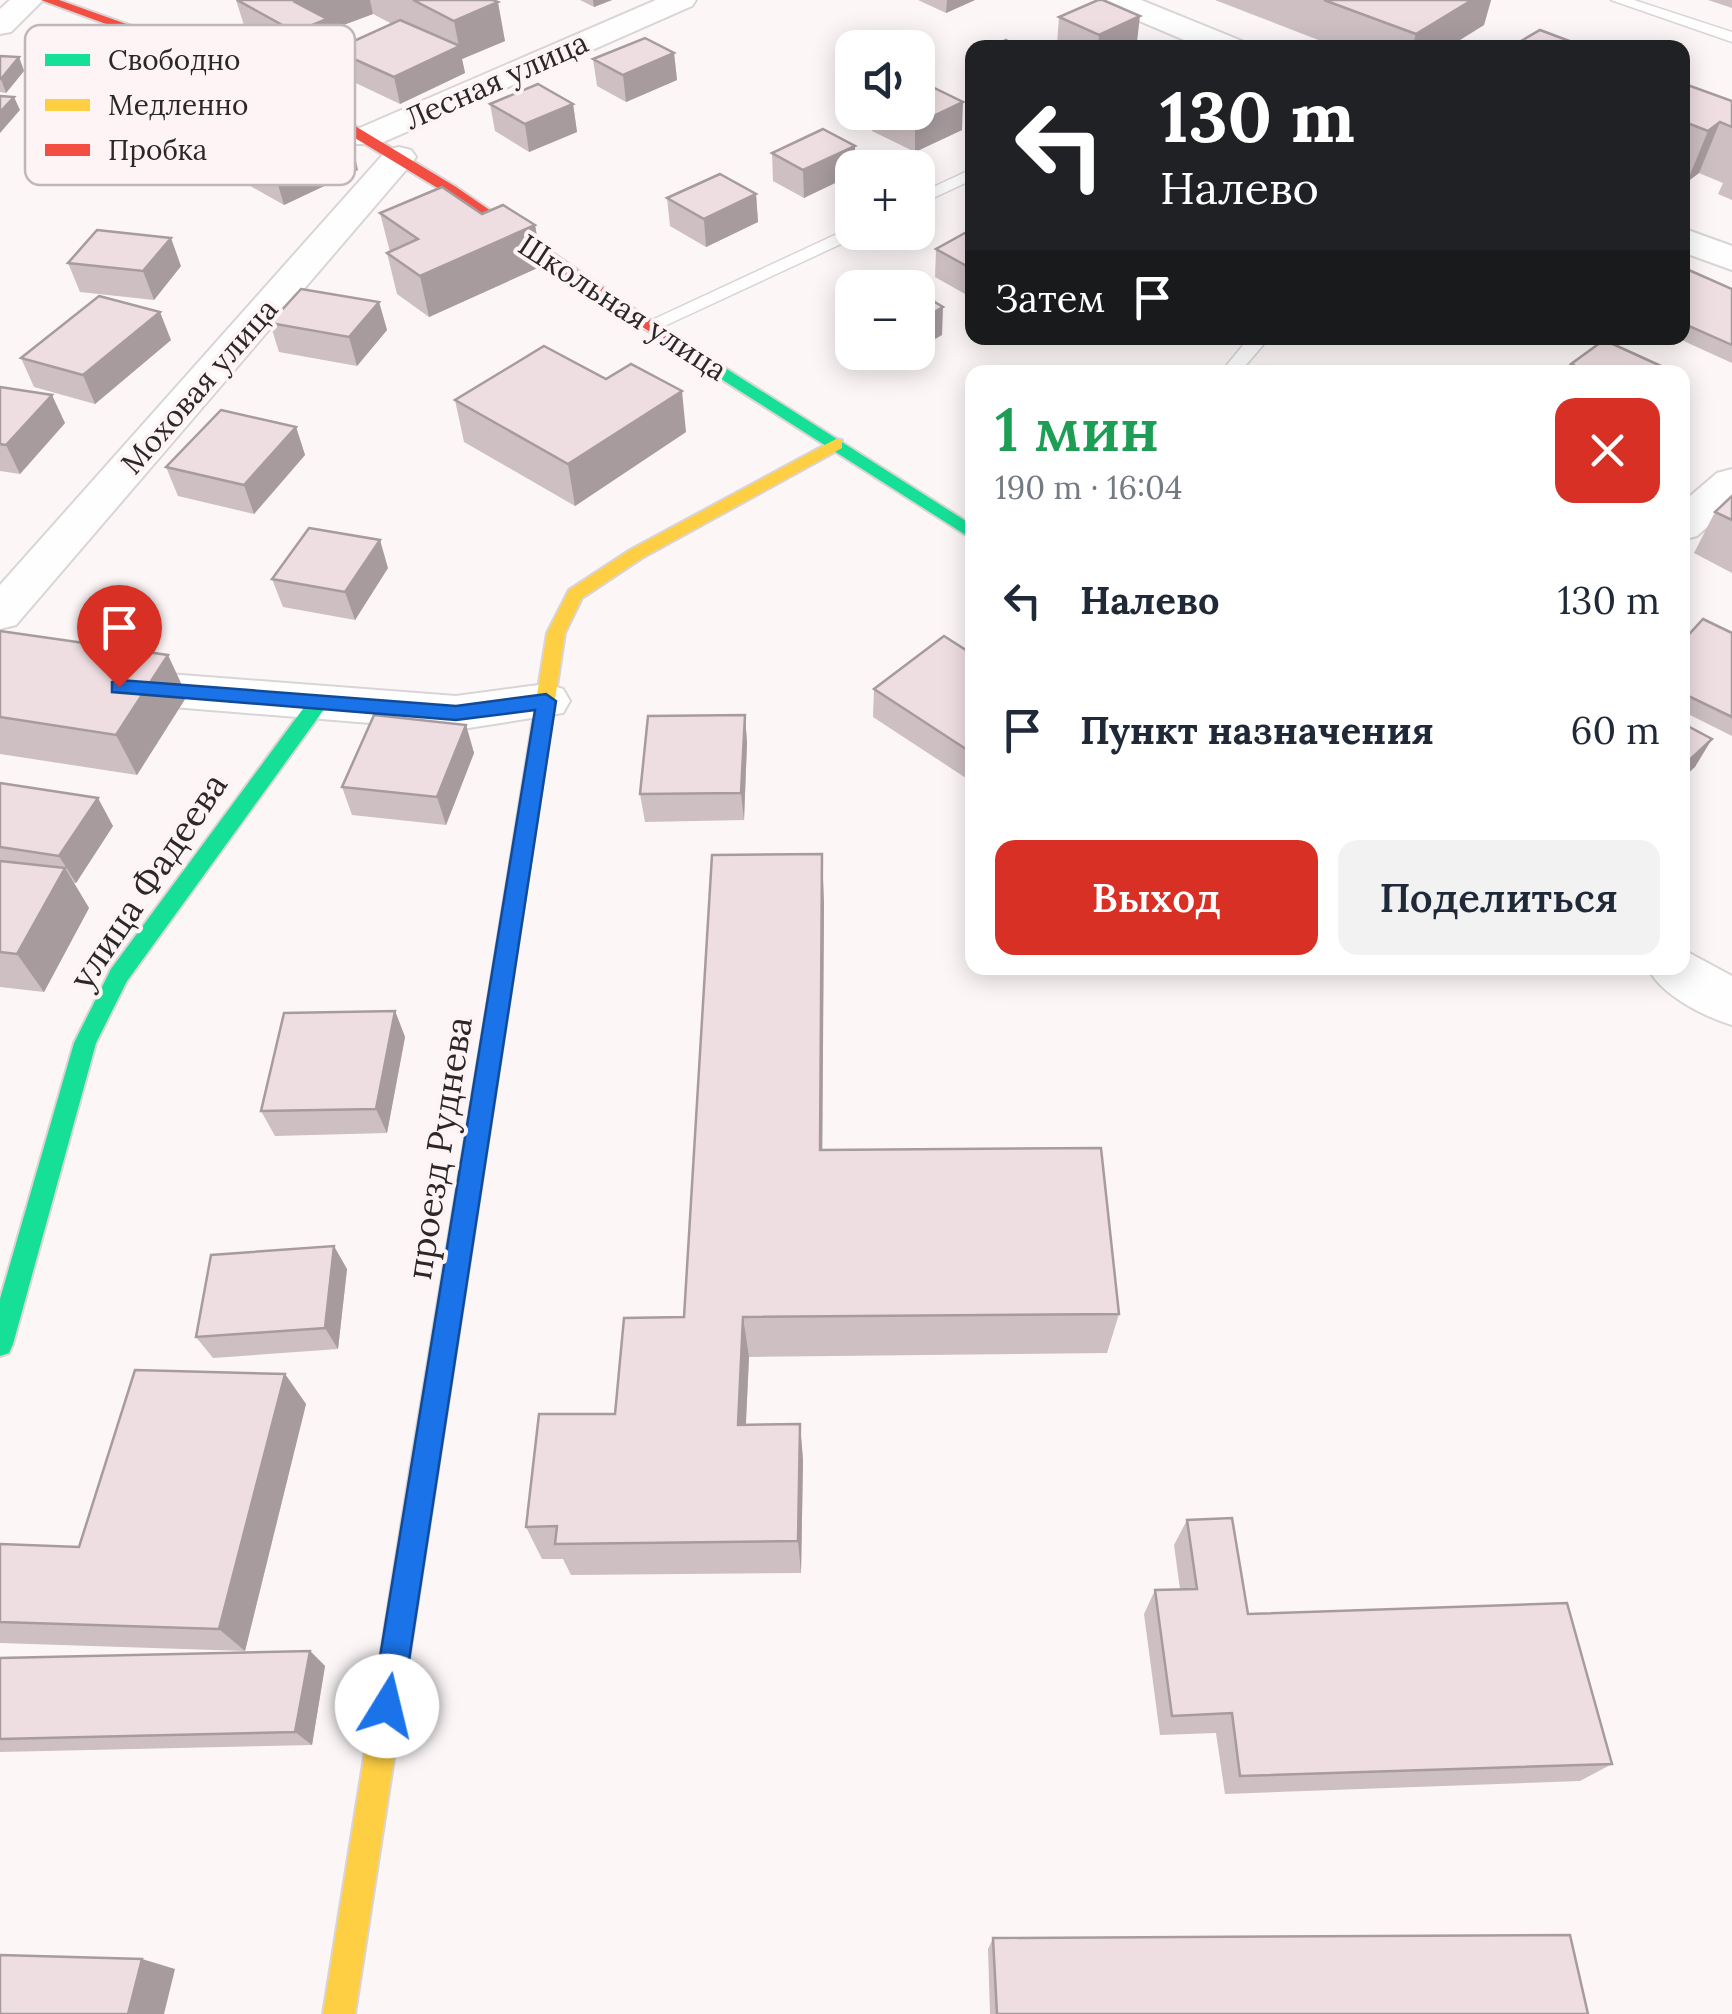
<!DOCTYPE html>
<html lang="ru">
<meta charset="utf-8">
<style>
:root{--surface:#fff;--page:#f2f2f3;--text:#1f2937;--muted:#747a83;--accent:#d93025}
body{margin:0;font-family:Lora,serif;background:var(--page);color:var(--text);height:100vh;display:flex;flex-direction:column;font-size:38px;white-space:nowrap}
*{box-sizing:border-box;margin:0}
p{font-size:32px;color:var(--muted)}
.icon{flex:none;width:55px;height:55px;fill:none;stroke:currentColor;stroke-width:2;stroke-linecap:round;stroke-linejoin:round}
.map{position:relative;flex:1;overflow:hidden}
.panel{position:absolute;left:965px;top:365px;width:725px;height:610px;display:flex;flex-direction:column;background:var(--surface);border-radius:20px;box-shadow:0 5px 25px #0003}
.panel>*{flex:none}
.hud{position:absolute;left:965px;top:40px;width:725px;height:305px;border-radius:20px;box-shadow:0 5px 25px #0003;background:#202124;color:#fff;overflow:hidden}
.controls{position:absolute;left:835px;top:30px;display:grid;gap:20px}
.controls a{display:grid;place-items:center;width:100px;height:100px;border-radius:20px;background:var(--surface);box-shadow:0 5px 25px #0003;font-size:50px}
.pin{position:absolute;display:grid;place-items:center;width:85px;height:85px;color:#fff;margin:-102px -42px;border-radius:50% 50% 50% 0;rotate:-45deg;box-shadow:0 0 10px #0007}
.pin .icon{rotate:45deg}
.me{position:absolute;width:110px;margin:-55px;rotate:9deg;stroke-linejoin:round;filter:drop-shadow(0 0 8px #0008)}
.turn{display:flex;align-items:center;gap:35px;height:210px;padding:0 30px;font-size:45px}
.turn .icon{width:130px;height:130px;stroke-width:2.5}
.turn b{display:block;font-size:70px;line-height:85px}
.then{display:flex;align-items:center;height:95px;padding:0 30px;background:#0003;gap:20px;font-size:38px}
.round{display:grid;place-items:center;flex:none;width:105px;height:105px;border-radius:20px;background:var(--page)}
.summary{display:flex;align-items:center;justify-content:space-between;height:170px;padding:0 30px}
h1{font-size:60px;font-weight:600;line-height:75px;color:#1e9e55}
.action{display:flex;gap:20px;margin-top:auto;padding:20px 30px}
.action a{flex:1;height:115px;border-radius:20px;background:var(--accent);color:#fff;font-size:40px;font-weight:600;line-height:115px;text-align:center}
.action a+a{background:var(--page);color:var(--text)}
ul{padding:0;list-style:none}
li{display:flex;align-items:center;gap:30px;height:130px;padding:0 30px}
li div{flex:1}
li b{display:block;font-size:38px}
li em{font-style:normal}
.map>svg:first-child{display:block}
</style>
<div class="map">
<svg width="1732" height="2014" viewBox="0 0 1732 2014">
<rect width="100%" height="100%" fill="#fcf6f7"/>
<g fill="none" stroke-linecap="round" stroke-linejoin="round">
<defs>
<g id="lane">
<polygon points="1611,0 1634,0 1732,32 1732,42"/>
<polygon points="972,169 972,180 918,205 918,194"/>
<polygon points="852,227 852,232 861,232 858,236 656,330 649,332 639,326"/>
<polygon points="1249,338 1269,338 1240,372 1221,372"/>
</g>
<g id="street">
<polygon points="10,0 43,0 11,32 0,34 0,9"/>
<polygon points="656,0 696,0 692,6 379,144 355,144 350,137 355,130"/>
<polygon points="1100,0 1141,0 1242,41 1246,48 1203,48 1104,6"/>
<polygon points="399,147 411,150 416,157 411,164 16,625 0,629 0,585 387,150"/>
<polygon points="1682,228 1732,246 1732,270 1682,252"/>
<polygon points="1732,469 1732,505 1697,536 1682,540 1682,503 1717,473"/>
<polygon points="0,661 456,696 546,684 563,689 570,701 563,713 456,730 0,693"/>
<path d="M1682 949 1732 976V1025C1703 1016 1661 995 1648 968H1682Z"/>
</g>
<g id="fast">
<polygon points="685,350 697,350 972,525 972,539 685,356"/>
<polygon points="318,696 328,703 325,708 127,981 96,1043 13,1344 9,1353 0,1356 0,1299 74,1043 111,969 311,698"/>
<polygon points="498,996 506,999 509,1005 438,1470 434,1479 424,1483 414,1479 410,1470 487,1005 490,999"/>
</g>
<g id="slow">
<polygon points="836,439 842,440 842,448 642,558 582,598 565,633 509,1005 506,1011 490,1011 487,1005 547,633 569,590 630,550"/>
<polygon points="424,1457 434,1461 438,1470 355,2014 323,2014 410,1470 414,1461"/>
</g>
<polygon id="jam" points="41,0 59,0 213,55 307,97 456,187 699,353 685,356 446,193 297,103 204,60"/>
</defs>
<!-- lane casing -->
<use href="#lane" stroke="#d9d4d5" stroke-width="3"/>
<!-- street casing -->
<use href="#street" stroke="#d9d4d5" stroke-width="4"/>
<!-- fast casing -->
<use href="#fast" stroke="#d9d4d5" stroke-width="4"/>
<!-- slow casing -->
<use href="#slow" stroke="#d9d4d5" stroke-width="4"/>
<!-- jam casing -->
<use href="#jam" stroke="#d9d4d5" stroke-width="4"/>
<!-- lane -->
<use href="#lane" fill="#fffefe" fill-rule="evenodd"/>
<!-- street -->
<use href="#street" fill="#fffefe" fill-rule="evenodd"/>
<!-- fast -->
<use href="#fast" fill="#16e098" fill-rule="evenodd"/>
<!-- slow -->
<use href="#slow" fill="#ffcf43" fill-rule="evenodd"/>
<!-- jam -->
<use href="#jam" fill="#f24e42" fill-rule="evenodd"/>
</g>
<!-- wall -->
<g fill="#cdbfc2" fill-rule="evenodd">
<path d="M236 0H493L505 41 462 59 465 73 400 104 341 76 336 58 305 71 248 38ZM373 14 392 24 335 49 330 30Z"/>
<polygon points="580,0 612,0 594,7"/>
<polygon points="918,0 975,0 946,13"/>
<polygon points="1215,0 1491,0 1484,25 1447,48 1339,48"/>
<polygon points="1708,0 1732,0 1732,8"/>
<polygon points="1059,17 1137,42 1126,48 1065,48 1057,44"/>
<polygon points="674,53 677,80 626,102 597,86 593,59"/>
<polygon points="0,56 19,57 24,71 6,93 0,92"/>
<polygon points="971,56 972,56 972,85 970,83"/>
<polygon points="1682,83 1732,101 1732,200 1718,194 1723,183 1699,173 1687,182 1682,180"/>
<polygon points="109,85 211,86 272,92 280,119 249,135 358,170 284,205 231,175 222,147 233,142 195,125 189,106 148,126 119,112"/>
<polygon points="490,104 573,104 577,132 529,152 495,131"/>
<polygon points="873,112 918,112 962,130 915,152 872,131"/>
<polygon points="855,146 855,168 852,168 804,198 773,181 772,153"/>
<polygon points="756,194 758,222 706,247 670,226 667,198"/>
<polygon points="380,213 482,214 535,225 542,266 429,317 397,294 387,253 390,252"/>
<polygon points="972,229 972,298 935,277 936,249"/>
<polygon points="68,263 181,266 154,300 80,292"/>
<polygon points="1682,267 1732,289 1732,363 1677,338 1682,338"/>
<polygon points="852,292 852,329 844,324 844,296"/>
<polygon points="379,302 387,330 357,366 279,352 270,323"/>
<polygon points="171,340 95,404 34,387 21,358"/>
<polygon points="1571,364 1674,372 1568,372"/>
<polygon points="0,387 65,423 20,474 0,471"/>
<polygon points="455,400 686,432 575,506 464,442"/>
<polygon points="296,427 305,455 254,514 178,496 166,467"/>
<polygon points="1732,496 1732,573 1694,553 1715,512"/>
<polygon points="388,568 355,620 283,607 272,579"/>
<polygon points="0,631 187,696 137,775 0,754"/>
<polygon points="1732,633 1732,736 1682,711 1682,642"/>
<polygon points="972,654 972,782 873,717 874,689"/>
<polygon points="745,715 747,743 744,820 645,822 640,794"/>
<polygon points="466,725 474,753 446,825 352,815 342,787"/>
<polygon points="0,783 113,826 76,883 74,883 89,908 44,992 0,987"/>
<polygon points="822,854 824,904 822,1150 1119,1314 1107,1353 749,1357 746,1424 800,1424 803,1460 801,1573 571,1575 563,1559 542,1559 526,1527 615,1414 684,1317"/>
<polygon points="395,1011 405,1037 387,1133 275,1136 261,1111"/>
<polygon points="347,1269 338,1349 213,1358 196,1337"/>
<polygon points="285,1374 306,1404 245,1651 0,1643 0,1544 79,1547"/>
<polygon points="1187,1520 1248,1614 1612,1764 1580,1781 1225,1794 1216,1733 1160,1735 1144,1614 1155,1590 1180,1589 1174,1545"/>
<polygon points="310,1651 325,1666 312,1745 0,1752 0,1658"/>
<polygon points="993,1938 1588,2014 990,2014 988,1949"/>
</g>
<!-- shaded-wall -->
<g fill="#a79b9e">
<polygon points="287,0 370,0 373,14 330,30 336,58 305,71"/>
<polygon points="593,0 612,0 594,7"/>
<polygon points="947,0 975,0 946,13"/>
<polygon points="1472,0 1491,0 1484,25 1447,48 1412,48 1416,34"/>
<polygon points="498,2 505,41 462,59 465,73 400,104 394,77 459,47 454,21"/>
<polygon points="1140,16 1137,42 1126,48 1098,48 1099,35"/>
<polygon points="674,53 677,80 626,102 623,75"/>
<polygon points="19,57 24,71 6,93 1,79"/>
<polygon points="205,68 214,95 186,98 189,106 148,126 138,98"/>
<polygon points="272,92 280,119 234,143 226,115"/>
<polygon points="14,97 20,110 0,133 0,112"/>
<polygon points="963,102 962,130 915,152 915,125"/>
<polygon points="573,104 577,132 529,152 525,124"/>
<polygon points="1720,122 1699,173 1687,182 1708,131"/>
<polygon points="352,143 358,170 284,205 276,178"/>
<polygon points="855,146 855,168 852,168 852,175 804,198 803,170"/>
<polygon points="756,194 758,222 706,247 704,219"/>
<polygon points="535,225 542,266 429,317 420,276"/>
<polygon points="171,238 181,266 154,300 143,271"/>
<polygon points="379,302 387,330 357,366 349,337"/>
<polygon points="943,307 942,335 918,349 918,321"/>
<polygon points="160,312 171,340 95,404 83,375"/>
<polygon points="682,391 686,432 575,506 568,464"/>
<polygon points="52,395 65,423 20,474 6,445"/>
<polygon points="296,427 305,455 254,514 244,485"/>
<polygon points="380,540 388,568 355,620 345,592"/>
<polygon points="168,655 187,696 137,775 116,735"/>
<polygon points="745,715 747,743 744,820 741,793"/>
<polygon points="466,725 474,753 446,825 437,797"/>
<polygon points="1712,739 1695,767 1682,779 1682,767"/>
<polygon points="98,798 113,826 76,883 59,856"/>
<polygon points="822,854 824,904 822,1194 820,1150"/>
<polygon points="65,868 89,908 44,992 17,954"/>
<polygon points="395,1011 405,1037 387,1133 376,1109"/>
<polygon points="334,1246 347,1269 338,1349 325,1328"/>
<polygon points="743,1317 749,1357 744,1461 738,1425"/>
<polygon points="285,1374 306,1404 245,1651 219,1629"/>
<polygon points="800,1424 803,1460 801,1573 798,1541"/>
<polygon points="310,1651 325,1666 312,1745 295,1732"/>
<polygon points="142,1959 175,1969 164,2014 128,2014"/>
</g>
<!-- building -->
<g fill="#eedee1" stroke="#a79b9e" stroke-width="2.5">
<polygon points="237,0 299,0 295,2 327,19 295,32"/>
<polygon points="413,0 493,0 498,2 454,21"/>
<polygon points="1098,0 1103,0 1140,16 1099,35 1059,17"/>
<polygon points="1324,0 1472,0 1416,34"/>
<polygon points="400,20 460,46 394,77 334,50"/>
<polygon points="1540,30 1588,48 1522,48 1514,45"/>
<polygon points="645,38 674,53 623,75 593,59"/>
<polygon points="1006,40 1022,48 991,48"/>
<polygon points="0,56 19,57 1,79 0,79"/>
<polygon points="920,81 963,102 915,125 891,112 918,112 918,83"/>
<polygon points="1682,83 1732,101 1732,127 1720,122 1708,131 1682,121"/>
<polygon points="538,84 573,104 525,124 490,104"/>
<polygon points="0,96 14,97 0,112"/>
<polygon points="823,129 855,146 803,170 772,153"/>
<polygon points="720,174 756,194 704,219 667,198"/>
<polygon points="442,187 482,214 503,205 535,225 420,276 387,253 418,239 380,213"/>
<polygon points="972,229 972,269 936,249"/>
<polygon points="97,230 171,238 143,271 68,263"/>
<polygon points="1682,267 1732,289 1732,345 1682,323"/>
<polygon points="886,274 909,288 861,288"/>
<polygon points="301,289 379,302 349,337 270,323"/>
<polygon points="852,292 852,301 844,296"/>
<polygon points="918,292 943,307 918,321"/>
<polygon points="99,296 160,312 83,375 21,358"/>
<polygon points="1604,340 1674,372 1588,372 1571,364"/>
<polygon points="544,346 606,379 631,364 682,391 568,464 455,400"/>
<polygon points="0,387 52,395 6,445 0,444"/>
<polygon points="221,410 296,427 244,485 166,467"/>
<polygon points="1732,496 1732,520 1715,512"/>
<polygon points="309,528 380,540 345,592 272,579"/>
<polygon points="1703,619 1732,633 1732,717 1682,693 1682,642"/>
<polygon points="0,631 168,655 116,735 0,717"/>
<polygon points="944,636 972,654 972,753 874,689"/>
<polygon points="374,715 466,725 437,797 342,787"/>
<polygon points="745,715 741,793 640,794 648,716"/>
<polygon points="1682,723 1712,739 1682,767"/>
<polygon points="0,783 98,798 59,856 0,847"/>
<polygon points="822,854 820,1150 1101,1148 1119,1314 743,1317 738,1425 800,1424 798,1541 555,1544 557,1526 526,1527 539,1414 615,1414 624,1318 684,1317 712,855"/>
<polygon points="0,861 65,868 17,954 0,952"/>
<polygon points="395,1011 376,1109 261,1111 284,1013"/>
<polygon points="334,1246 325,1328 196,1337 211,1255"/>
<polygon points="135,1370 285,1374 219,1629 0,1622 0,1544 79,1547"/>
<polygon points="1232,1518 1248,1614 1567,1603 1612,1764 1240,1776 1232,1713 1172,1716 1155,1590 1197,1589 1187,1520"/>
<polygon points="310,1651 295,1732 0,1739 0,1658"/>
<polygon points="1570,1935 1588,2014 997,2014 993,1938"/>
<polygon points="0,1955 142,1959 128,2014 0,2014"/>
</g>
<!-- route -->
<polygon fill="#1a73e8" stroke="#114b97" stroke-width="2.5" points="119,680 456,706 546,694 556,701 402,1706 398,1717 387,1721 376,1717 372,1706 535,710 456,720 112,692 112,682"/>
<g text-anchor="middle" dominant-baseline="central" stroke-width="8" stroke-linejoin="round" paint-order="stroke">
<!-- far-street labels -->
<g font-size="30" fill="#2b2828" stroke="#fef4f6">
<text transform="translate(496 80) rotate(-24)">Лесная улица</text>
<text transform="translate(623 307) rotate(33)">Школьная улица</text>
<text transform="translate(199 386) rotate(-49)">Моховая улица</text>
</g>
<!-- street labels -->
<g font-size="35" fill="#2b2828" stroke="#fef4f6">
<text transform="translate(148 881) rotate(-56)">улица Фадеева</text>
<text transform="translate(439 1148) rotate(-81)">проезд Руднева</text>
</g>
</g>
<!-- legend -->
<rect x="25" y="25" width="330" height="160" rx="15" fill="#fef4f6" stroke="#bfb7b8" stroke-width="2.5"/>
<rect x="45" y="54" width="45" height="12" fill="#16e098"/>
<rect x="45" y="99" width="45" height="12" fill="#ffcf43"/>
<rect x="45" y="144" width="45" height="12" fill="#f24e42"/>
<g font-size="28" fill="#2b2828">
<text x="108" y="70">Свободно</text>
<text x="108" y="115">Медленно</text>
<text x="108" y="160">Пробка</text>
</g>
</svg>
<div class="controls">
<a><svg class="icon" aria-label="sound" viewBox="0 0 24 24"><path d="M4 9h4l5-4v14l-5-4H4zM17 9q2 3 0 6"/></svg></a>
<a>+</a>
<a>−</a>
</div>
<div class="pin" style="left:119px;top:687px;background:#d93025"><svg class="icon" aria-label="arrive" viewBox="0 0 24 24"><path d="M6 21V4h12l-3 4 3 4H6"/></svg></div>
<svg class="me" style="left:387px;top:1706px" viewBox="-20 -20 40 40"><circle r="19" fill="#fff"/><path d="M0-13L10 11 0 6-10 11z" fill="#1a73e8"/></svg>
<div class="hud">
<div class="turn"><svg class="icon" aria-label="left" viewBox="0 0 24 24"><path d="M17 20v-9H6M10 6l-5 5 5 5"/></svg><div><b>130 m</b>Налево</div></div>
<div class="then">Затем<svg class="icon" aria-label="arrive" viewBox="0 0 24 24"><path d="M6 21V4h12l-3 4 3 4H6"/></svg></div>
</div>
<section class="panel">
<div class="summary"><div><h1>1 мин</h1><p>190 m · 16:04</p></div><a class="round" style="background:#d93025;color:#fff"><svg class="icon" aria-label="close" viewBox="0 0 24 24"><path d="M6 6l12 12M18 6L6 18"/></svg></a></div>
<ul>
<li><svg class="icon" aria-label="left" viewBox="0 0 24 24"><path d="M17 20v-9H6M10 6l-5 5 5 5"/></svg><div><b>Налево</b></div><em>130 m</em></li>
<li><svg class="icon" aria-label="arrive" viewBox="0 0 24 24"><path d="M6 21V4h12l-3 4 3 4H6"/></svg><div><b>Пункт назначения</b></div><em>60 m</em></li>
</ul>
<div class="action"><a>Выход</a><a>Поделиться</a></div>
</section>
</div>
